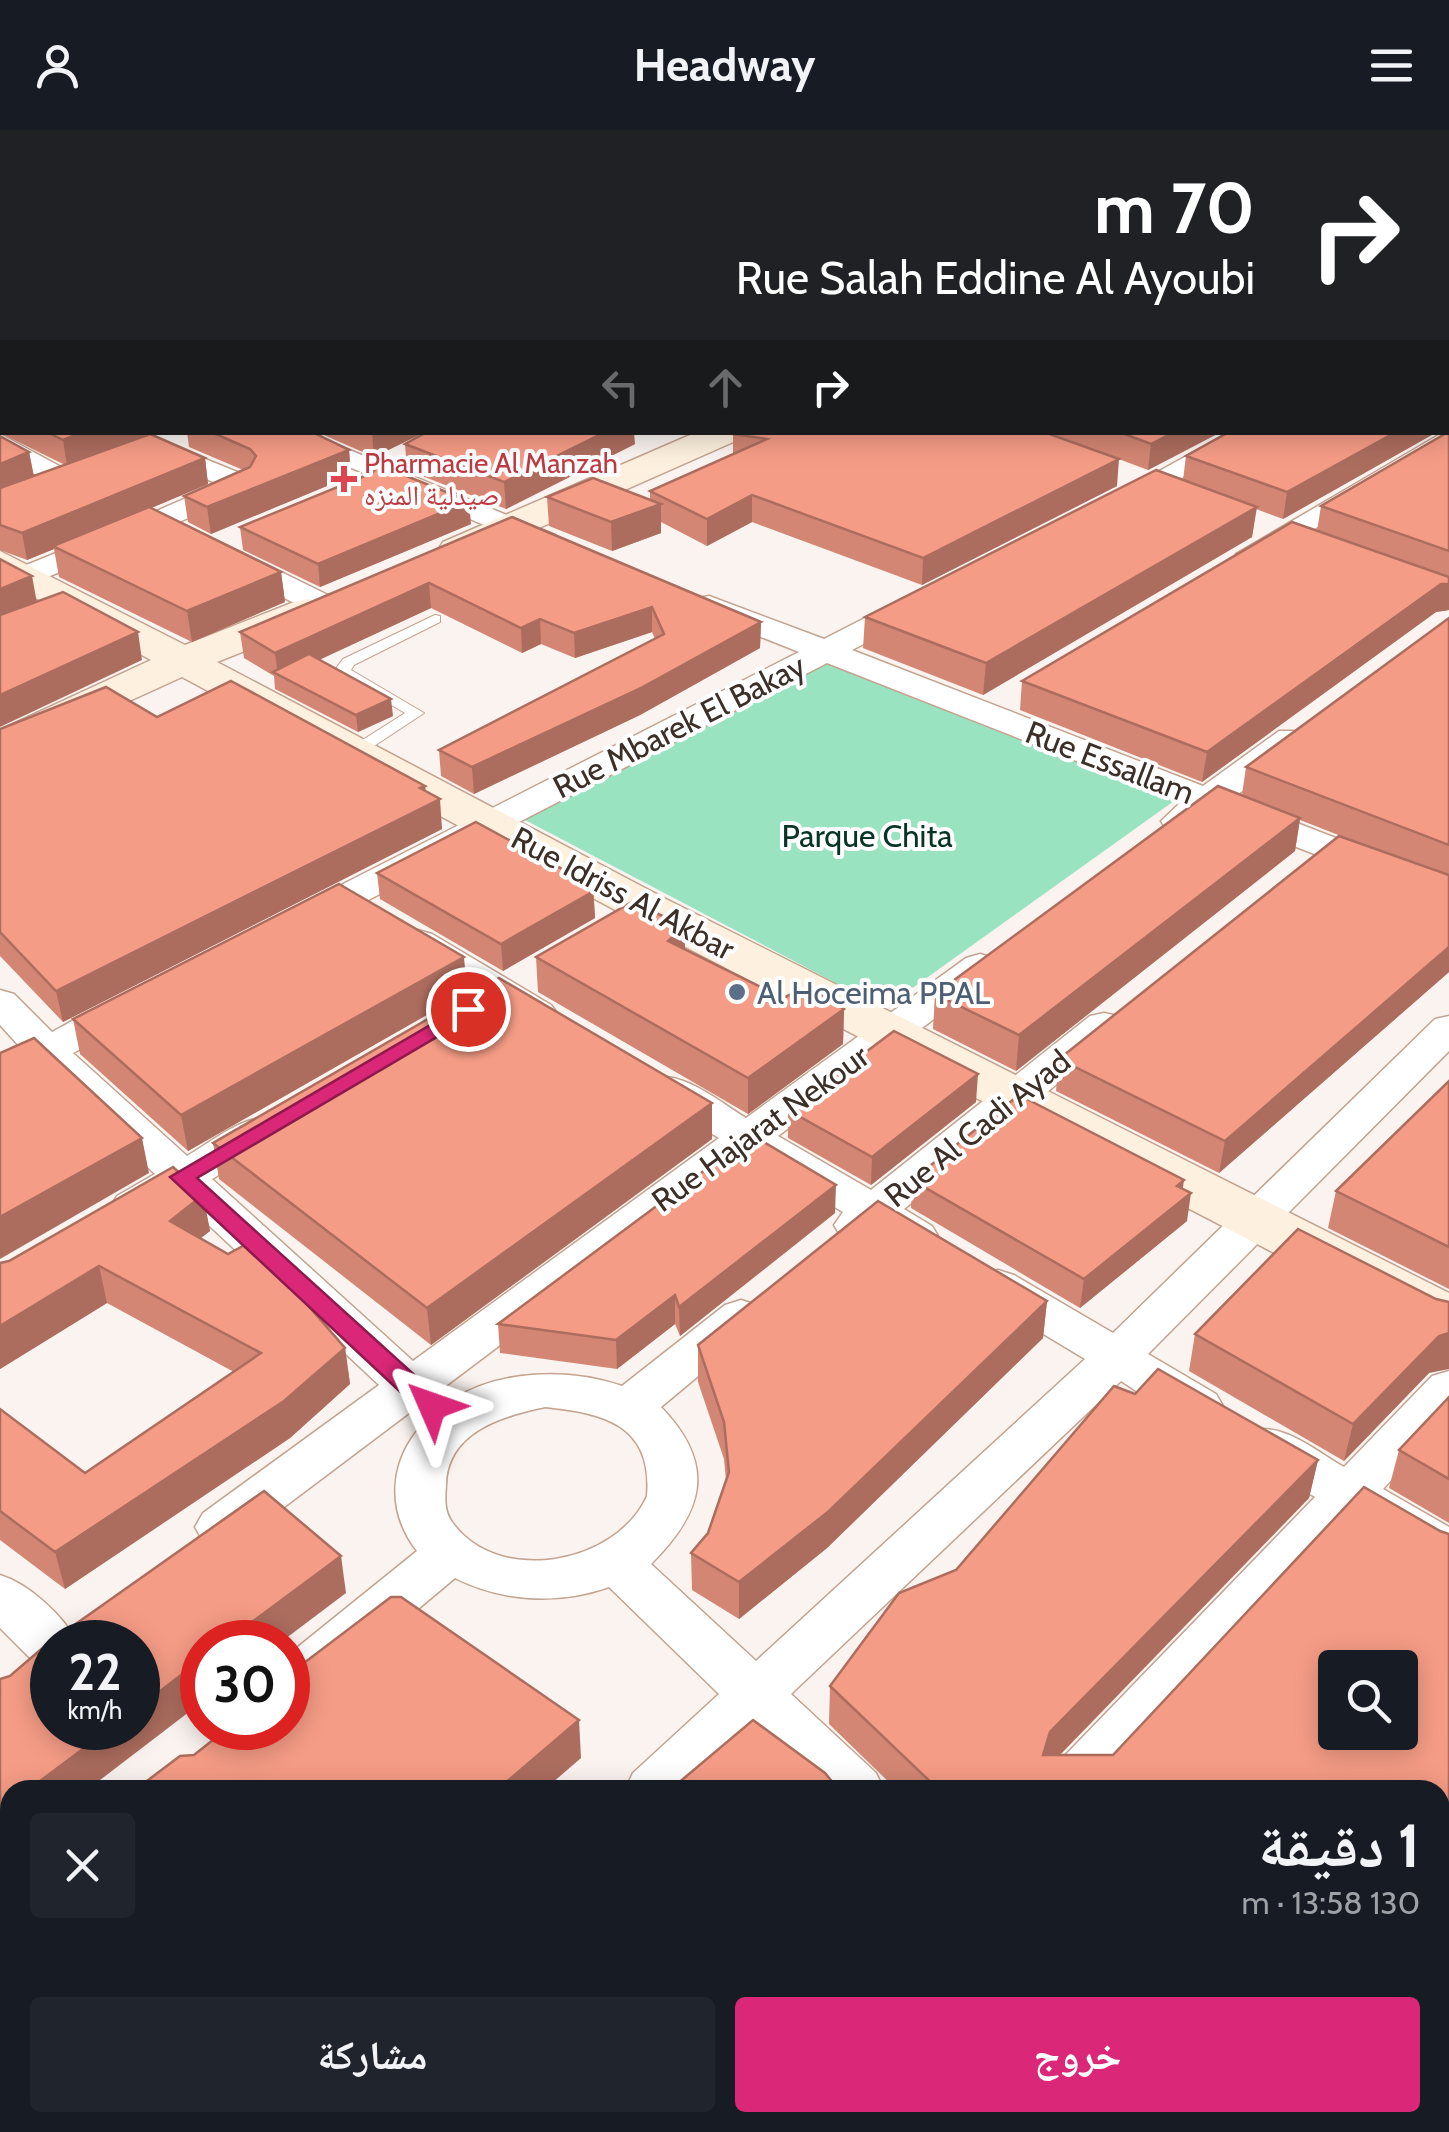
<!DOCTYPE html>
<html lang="ar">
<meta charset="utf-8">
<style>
:root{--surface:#171b24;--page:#20242c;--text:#f1f3f6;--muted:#9ea1a6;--accent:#db2777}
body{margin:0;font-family:Cabin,"Noto Naskh Arabic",sans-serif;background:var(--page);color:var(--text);direction:rtl;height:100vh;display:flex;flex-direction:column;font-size:38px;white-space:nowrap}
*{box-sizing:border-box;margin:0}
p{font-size:32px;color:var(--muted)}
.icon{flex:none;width:55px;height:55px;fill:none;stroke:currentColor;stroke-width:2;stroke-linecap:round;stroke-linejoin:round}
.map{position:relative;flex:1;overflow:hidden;direction:ltr}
.side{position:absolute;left:0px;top:1650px;width:1450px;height:352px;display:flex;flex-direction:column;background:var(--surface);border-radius:30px 30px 0 0;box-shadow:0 5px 25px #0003;direction:rtl}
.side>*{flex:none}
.top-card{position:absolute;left:0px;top:0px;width:1450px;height:305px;box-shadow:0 5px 25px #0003;direction:rtl;background:#202124;color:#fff;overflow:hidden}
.fabs{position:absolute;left:1318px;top:1520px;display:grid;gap:20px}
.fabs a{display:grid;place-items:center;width:100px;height:100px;border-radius:10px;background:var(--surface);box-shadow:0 5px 25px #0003;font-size:50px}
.speed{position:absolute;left:30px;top:1490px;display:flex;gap:20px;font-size:50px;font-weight:700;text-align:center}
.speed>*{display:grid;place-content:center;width:130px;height:130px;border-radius:50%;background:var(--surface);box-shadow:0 5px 25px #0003;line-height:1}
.speed small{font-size:25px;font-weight:400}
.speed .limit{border:15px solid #d22;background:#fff;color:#111}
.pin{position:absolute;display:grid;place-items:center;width:85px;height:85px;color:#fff;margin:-42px;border:5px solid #fff;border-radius:50%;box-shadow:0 2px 10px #0007}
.me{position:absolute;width:110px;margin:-55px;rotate:313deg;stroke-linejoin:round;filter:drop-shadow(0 0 8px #0008)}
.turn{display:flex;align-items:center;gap:35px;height:210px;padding:0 30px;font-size:45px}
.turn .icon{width:130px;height:130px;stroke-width:2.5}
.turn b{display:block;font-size:70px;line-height:85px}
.lanes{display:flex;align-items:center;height:95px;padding:0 30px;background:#0003;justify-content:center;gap:50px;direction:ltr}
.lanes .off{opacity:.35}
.round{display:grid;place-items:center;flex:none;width:105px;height:105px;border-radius:10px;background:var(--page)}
.overview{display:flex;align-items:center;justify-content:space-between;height:170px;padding:0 30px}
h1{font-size:60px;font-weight:700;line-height:75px}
.cta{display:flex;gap:20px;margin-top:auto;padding:20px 30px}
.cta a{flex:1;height:115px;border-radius:10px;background:var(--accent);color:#fff;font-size:40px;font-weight:700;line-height:115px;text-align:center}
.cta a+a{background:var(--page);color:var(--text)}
header{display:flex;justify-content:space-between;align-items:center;height:130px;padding:0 30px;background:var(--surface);font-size:45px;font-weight:700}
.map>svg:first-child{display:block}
</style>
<header><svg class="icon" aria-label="menu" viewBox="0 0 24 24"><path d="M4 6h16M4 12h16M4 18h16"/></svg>Headway<svg class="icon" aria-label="person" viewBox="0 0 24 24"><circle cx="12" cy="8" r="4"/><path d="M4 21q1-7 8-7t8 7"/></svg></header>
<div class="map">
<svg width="1449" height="2002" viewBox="0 0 1449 2002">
<rect width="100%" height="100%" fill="#faf3ef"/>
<!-- green -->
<polygon fill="#99e3c1" points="812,526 1174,671 914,857 886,867 857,864 525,690 517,681"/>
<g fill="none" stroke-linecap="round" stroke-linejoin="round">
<defs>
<g id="lane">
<polygon points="51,0 67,0 68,2 54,2"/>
<polygon points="435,485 440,486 440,492 354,535 351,540 424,583 362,624 350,624 350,618 405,583 334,541 343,529"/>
</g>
<g id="street">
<polygon points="1449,299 1449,319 1262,430 1251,433 1236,424"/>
<polygon points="268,302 306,302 555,405 560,411 545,420 535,417"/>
<polygon points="1230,302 1265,302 1129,377 1119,380 1105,371"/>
<polygon points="0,304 76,345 80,351 76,357 56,357 0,324"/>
<polygon points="156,309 252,348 256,354 252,360 179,392 334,468 339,475 334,482 312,482 145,398 140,392 145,386 218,354 146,323 142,317 146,311"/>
<polygon points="108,402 123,411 118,417 36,452 25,455 10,446 14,440"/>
<polygon points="709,466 824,509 902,469 924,469 929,476 924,483 852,520 1203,656 1279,601 1303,601 1308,608 1303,615 1233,668 1449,752 1449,776 1211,684 1192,699 1166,699 1161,691 1181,672 827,533 318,796 292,796 286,788 292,780 799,522 698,482 693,475 698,468"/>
<polygon points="418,800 432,804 551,875 557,883 551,891 537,895 523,891 404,820 399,812 404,804"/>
<path d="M980 824 994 828 999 836 994 844 778 1006 871 1060 1090 886 1104 883 1118 886 1124 895 1118 904 904 1079 932 1096 938 1106 932 1116 916 1121 876 1102 856 1110 840 1105 834 1095 843 1082 750 1027 443 1258 452 1270C500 1239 570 1238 622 1256L725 1175 741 1170 757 1175 764 1186 757 1197 661 1277C717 1335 704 1381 651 1434L756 1531 1085 1229 982 1167 975 1156 982 1145 998 1140 1014 1145 1113 1203 1435 889 1449 886V921L1148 1224 1216 1264 1223 1276 1216 1288C1181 1299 1150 1269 1121 1251L791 1564 876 1643 884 1660H818L755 1599 691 1660H625L633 1643 719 1564 609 1457C558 1475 503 1472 455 1448L307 1572 288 1578V1525L417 1421C385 1380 389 1328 426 1291L409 1283 239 1411 221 1416 203 1411 195 1397 203 1383 379 1255 180 1068C158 1080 143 1093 117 1086L111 1076 117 1066 155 1044 43 939 0 958V929L21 918 0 895V860L14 864 52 902C78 889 110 864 140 872L146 880 140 888 73 923 187 1026C215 1010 248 980 281 989L287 998 281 1007 212 1049 413 1231 719 1008 648 966 642 957 648 948C682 939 718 971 746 988L966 828ZM545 1277C604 1283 653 1295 647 1366 617 1434 498 1457 452 1392 444 1381 445 1368 446 1355 447 1302 502 1286 545 1277Z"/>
<path d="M1449 1241V1288L1383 1359 1449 1397V1442L1431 1436 1354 1390 1104 1660H1040L1048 1643 1315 1367 1248 1327 1240 1314 1248 1301C1282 1291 1314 1320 1344 1337L1432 1246Z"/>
<path d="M0 1445C29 1454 63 1485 77 1512H52V1537L33 1531 0 1498Z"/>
<polygon points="10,1756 10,1814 0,1817 0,1759"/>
<polygon points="0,1874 10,1878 10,1938 0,1934"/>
<polygon points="115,1992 190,1992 194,2002 119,2002"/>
<polygon points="264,1992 334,1992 330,2002 260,2002"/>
<polygon points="717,1992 785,1992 781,2002 713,2002"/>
<polygon points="1175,1992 1246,1992 1250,2002 1179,2002"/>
</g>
<g id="secondary">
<polygon points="1064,0 1094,0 1095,2 1065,2"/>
<polygon points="697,302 745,302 740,309 471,428 443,428 438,420 443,412"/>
<polygon points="0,421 185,515 294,472 308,469 322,472 328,481 322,490 217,532 664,768 1449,1163 1449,1209 1428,1203 630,788 182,547 0,630 0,600 151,530 0,449"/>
<polygon points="1449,1834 1449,1915 1440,1918 1440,1837"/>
<polygon points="1317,1992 1402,1992 1398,2002 1312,2002"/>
</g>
</defs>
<!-- lane casing -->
<use href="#lane" stroke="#c2a38f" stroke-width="2"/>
<!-- street casing -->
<use href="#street" stroke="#c2a38f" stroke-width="3"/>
<!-- secondary casing -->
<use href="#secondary" stroke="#c2a38f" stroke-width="3"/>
<!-- lane -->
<use href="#lane" fill="#fff" fill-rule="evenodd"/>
<!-- street -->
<use href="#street" fill="#fff" fill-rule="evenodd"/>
<!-- secondary -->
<use href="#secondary" fill="#fdf0de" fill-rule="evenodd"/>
</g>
<!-- wall -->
<g fill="#d38673">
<polygon points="1099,0 1449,0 1449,296 1448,297 1448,2 1104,2"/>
<polygon points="0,23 2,23 2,302 154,302 144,306 205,328 208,354 151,378 281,442 285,472 192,512 59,447 54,419 27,430 0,420 0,306 29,322 34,346 65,335 0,303"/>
<polygon points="1449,301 1449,480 1436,482 1202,652 1020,580 1022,551 1317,401 1321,376"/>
<polygon points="187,302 312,302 349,320 351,346 211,404 188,392 184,366 243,340 189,317"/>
<polygon points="317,302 425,302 374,327"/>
<polygon points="1047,302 1221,302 1148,340"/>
<polygon points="1437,302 1283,389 1256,379 1252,407 983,565 863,518 865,487 1183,350 1186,326"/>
<polygon points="733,304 1117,356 922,455 752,392 707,416 661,392 661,403 612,421 549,396 547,367 650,370 650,361 733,324"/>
<polygon points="405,314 635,314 506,379 407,340"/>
<polygon points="512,387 761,492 760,518 640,585 474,664 441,646 439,620 655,509 652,502 575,528 541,514 522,523 431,478 319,530 393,586 358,602 275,559 274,546 244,528 240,502"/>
<polygon points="471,394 320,457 243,420 240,397"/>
<polygon points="1449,488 1449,842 1219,1043 1056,961 1059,929 1369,717 1300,690 1295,721 1016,941 933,899 935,864 1242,665 1246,637"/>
<polygon points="157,587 425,656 426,662 442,699 63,892 0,826 0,599"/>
<polygon points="377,743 593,756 595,788 503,841 380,769"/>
<polygon points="685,796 685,819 783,868 844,879 843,914 748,984 538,862 536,827"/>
<polygon points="467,862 188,1021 80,924 73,889"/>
<polygon points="1449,951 1449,1159 1328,1098 1336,1061"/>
<polygon points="976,972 871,1055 788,1008 788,980"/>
<polygon points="712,973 712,1009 431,1215 219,1049 213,1013"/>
<polygon points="912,1050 1183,1058 1187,1091 1080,1178 911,1078"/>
<polygon points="203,1065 210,1101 200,1108 345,1218 350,1254 290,1308 65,1459 0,1410 0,1279 85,1343 234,1242 107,1173 0,1239 0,1133"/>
<polygon points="835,1083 680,1206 675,1194 617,1239 500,1223 498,1194"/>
<polygon points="1436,1169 1429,1243 1344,1331 1189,1241 1195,1204"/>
<polygon points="1047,1171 1043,1208 827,1418 739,1489 692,1460 691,1423 708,1403 726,1350 724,1329 698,1252 698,1215"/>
<polygon points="1449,1267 1449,1393 1389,1358 1399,1320"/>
<polygon points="1318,1330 1309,1368 1060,1625 1440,1660 897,1660 829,1594 830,1556"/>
</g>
<!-- shaded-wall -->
<g fill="#ac6d5e">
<polygon points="912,0 894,2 752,2 753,1 757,0"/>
<polygon points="935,0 981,0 963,2 935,2"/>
<polygon points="1449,273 1449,296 1448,297 1448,274"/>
<polygon points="83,302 154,302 67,336 63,310"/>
<polygon points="372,302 425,302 374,327"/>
<polygon points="605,302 634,302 635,314 506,379 504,352"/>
<polygon points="1174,302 1221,302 1148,340 1151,314"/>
<polygon points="1396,302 1437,302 1283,389 1287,362"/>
<polygon points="349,320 351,346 211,404 207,377"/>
<polygon points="29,322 34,348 0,362 0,334"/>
<polygon points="205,328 208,354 57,418 53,416 54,419 27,430 22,403"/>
<polygon points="1119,329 1117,356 922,455 923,428"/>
<polygon points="752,365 752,392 707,416 707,389"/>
<polygon points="469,371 471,394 320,457 318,434"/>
<polygon points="661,374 661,403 612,421 611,392"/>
<polygon points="1257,377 1252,407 983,565 986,533"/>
<polygon points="281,442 285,472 192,512 187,481"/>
<polygon points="32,446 37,473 0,489 0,459"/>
<polygon points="429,453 431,478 282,547 278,545 275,523"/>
<polygon points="1441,454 1449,454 1449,480 1436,482 1202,652 1207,622"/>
<polygon points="652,477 652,502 575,528 574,503"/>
<polygon points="540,489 541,514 522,523 521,498"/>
<polygon points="761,492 760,518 640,585 474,664 472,637"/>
<polygon points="138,502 142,530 0,597 0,565"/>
<polygon points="391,569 393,586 358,602 356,585"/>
<polygon points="425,656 427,676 440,669 442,699 63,892 56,861"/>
<polygon points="1300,688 1295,721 1016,941 1019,905"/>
<polygon points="593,756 595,788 503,841 501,814"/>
<polygon points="685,796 685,830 668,811"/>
<polygon points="1449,817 1449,842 1219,1043 1225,1011"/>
<polygon points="464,827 467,862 188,1021 181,985"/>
<polygon points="844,879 843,914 748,984 748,948"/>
<polygon points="978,944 976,972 871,1055 872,1027"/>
<polygon points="712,973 712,1009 431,1215 427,1178"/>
<polygon points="142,1008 149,1043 0,1129 0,1087"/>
<polygon points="1184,1050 1181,1071 1191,1063 1187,1091 1080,1178 1084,1149"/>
<polygon points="836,1055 835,1083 680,1206 679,1177"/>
<polygon points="203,1065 210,1101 177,1127 170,1091"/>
<polygon points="99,1136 107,1173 0,1239 0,1196"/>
<polygon points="675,1165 675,1194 617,1239 616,1210"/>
<polygon points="1047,1171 1043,1208 827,1418 739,1489 739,1452"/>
<polygon points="1449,1203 1449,1239 1429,1243 1344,1331 1353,1294 1439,1206"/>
<polygon points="345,1218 350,1254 290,1308 65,1459 55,1422"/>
<polygon points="1318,1330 1309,1368 1045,1640 1043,1625 1050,1602"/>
<polygon points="341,1426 346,1463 281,1512 225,1512"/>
<polygon points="202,1529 202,1572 87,1660 28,1660 111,1598 138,1598 138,1578"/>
<polygon points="579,1590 581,1628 544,1660 497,1660"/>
<polygon points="10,1673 10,1719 0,1727 0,1681"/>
<polygon points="1449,1693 1449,1717 1440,1727 1440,1706"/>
<polygon points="654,1992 690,1992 681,2002 645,2002"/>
</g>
<!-- building -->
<g fill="#f59c86" stroke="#ac6d5e" stroke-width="2.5" fill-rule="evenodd">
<polygon points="85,0 757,0 753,1 755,2 85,2"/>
<polygon points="1146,0 1449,0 1449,273 1448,274 1448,2 1152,2"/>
<polygon points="0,23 2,23 2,281 0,280 0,104 2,88 0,87"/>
<polygon points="1449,301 1449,421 1321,376 1448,302"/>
<polygon points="47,302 83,302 63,310"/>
<polygon points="211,302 312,302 349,320 207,377 184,366 250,337 256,326 250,319"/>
<polygon points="427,302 605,302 504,352 405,314"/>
<polygon points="736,302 1044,302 1119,329 923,428 752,365 707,389 650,361 767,309 733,304"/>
<polygon points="1119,302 1174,302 1151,314"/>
<polygon points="1229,302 1396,302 1287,362 1186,326"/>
<polygon points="150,304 205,328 22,403 0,395 0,358"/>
<polygon points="0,306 29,322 0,334"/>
<polygon points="379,335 469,371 318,434 240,397 372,343"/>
<polygon points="1156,340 1257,377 986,533 865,487"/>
<polygon points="593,348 661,374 611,392 547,367"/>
<polygon points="149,377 281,442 187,481 53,416"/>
<polygon points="512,387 761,492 639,559 472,637 439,620 664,504 652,477 574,503 540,489 521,498 429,453 275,523 240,502"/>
<polygon points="1292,392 1449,447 1449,454 1441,454 1207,622 1022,551"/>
<polygon points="0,429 32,446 0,459"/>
<polygon points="63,462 138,502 0,565 0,485"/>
<polygon points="1449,488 1449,715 1246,637"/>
<polygon points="309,524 391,569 356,585 273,542"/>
<polygon points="231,551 425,656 420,658 440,669 56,861 0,802 0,599 106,557 157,587"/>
<polygon points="1218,656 1300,688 1019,905 935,864"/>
<polygon points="476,692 593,756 589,759 594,761 501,814 377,743"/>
<polygon points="1339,706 1449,745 1449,817 1225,1011 1059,929"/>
<polygon points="339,754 464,827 181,985 73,889"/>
<polygon points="632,772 685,796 668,811 783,868 809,856 844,879 748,948 536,827"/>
<polygon points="499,848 712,973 427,1178 213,1013"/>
<polygon points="894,901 978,944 872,1027 788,980"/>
<polygon points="34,908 142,1008 0,1087 0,923"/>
<polygon points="1449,951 1449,1117 1336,1061"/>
<polygon points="1019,965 1184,1050 1177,1056 1191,1063 1084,1149 912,1050"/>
<polygon points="752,1005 836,1055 679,1177 675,1165 616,1210 498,1194"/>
<polygon points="173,1037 203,1065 170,1091 228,1124 252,1111 345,1218 284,1271 55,1422 0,1381 0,1279 85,1343 261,1223 99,1136 0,1196 0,1133 9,1131"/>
<polygon points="878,1071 1047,1171 829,1381 739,1452 691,1423 708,1403 729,1342 724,1292 698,1215"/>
<polygon points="1298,1099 1436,1169 1449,1172 1449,1203 1439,1206 1353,1294 1195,1204"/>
<path d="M1158 1239 1318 1330 1050 1602 1043 1625H1113L1364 1357 1440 1401 1449 1404V1693L1440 1706V1660H939L830 1556 899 1463 956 1440 1114 1256 1135 1264ZM1335 1538H1400V1602H1335Z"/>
<polygon points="1449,1267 1449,1349 1399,1320"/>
<polygon points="264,1361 341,1426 225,1512 202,1512 202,1529 138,1578 138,1512 52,1512 52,1598 111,1598 28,1660 10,1660 10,1673 0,1681 0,1549 10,1546 46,1515"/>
<polygon points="391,1467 401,1467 579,1590 497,1660 135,1660 180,1626 194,1625 228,1598 288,1598 288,1545"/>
<polygon points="753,1590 825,1643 839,1660 670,1660"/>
<polygon points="1449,1900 1449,2002 1400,2002 1399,1996 1401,1992 1440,1992 1440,1918"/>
<polygon points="0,1919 10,1924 10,1992 133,1992 131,2002 0,2002"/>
<polygon points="335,1992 654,1992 645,2002 324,2002"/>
<polygon points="762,1992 1191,1992 1195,2002 753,2002"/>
</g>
<!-- route -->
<polygon fill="#db2777" stroke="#8e194d" stroke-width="2.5" points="468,873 476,874 476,884 197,1048 441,1269 445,1276 432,1285 423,1283 170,1047"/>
<!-- markers -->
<path fill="#e0444e" stroke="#fff" stroke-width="4" d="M339 334h10v10h10v10h-10v10h-10v-10h-10v-10h10z"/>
<circle fill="#5c6f8a" stroke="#fff" stroke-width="4" cx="737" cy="862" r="10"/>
<g text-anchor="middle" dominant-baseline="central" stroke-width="8" stroke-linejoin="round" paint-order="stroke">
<!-- far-health labels -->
<g font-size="28" fill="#be3a42" stroke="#fff" text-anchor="start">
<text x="364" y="333">Pharmacie Al Manzah<tspan x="364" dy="32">صيدلية المنزه</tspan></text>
</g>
<!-- street labels -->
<g font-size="32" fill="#3b2f27" stroke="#fff">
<text transform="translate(679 596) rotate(-27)">Rue Mbarek El Bakay</text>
<text transform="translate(1110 632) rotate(21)">Rue Essallam</text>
<text transform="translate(623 763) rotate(28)">Rue Idriss Al Akbar</text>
<text transform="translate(760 998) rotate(-36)">Rue Hajarat Nekour</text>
<text transform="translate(977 998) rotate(-39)">Rue Al Cadi Ayad</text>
</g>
<!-- park labels -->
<g font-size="32" fill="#073424" stroke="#fff">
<text x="867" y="705">Parque Chita</text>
</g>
<!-- service labels -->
<g font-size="32" fill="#4e5e75" stroke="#fff" text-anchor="start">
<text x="757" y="862">Al Hoceima PPAL</text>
</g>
</g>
</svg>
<div class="fabs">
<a><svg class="icon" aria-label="search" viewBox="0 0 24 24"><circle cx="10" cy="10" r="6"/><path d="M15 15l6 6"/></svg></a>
</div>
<div class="speed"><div>22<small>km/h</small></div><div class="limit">30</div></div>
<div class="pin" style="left:468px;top:879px;background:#d93025"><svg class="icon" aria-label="arrive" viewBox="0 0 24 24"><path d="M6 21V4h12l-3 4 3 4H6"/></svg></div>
<svg class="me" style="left:432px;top:1276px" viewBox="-20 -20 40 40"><path d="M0-17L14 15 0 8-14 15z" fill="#db2777" stroke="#fff" stroke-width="4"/></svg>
<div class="top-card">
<div class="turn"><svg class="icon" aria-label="right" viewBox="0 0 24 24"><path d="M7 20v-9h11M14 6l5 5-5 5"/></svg><div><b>70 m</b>Rue Salah Eddine Al Ayoubi</div></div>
<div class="lanes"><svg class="icon off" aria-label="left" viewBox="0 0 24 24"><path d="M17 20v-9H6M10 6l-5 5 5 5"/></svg><svg class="icon off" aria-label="ahead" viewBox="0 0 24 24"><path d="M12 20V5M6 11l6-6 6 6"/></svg><svg class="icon" aria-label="right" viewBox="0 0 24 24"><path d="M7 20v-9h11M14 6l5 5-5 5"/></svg></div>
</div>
<section class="side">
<div class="overview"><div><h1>1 دقيقة</h1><p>130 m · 13:58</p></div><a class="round"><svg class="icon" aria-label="close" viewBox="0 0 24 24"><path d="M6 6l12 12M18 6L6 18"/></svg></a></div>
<div class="cta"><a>خروج</a><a>مشاركة</a></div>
</section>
</div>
